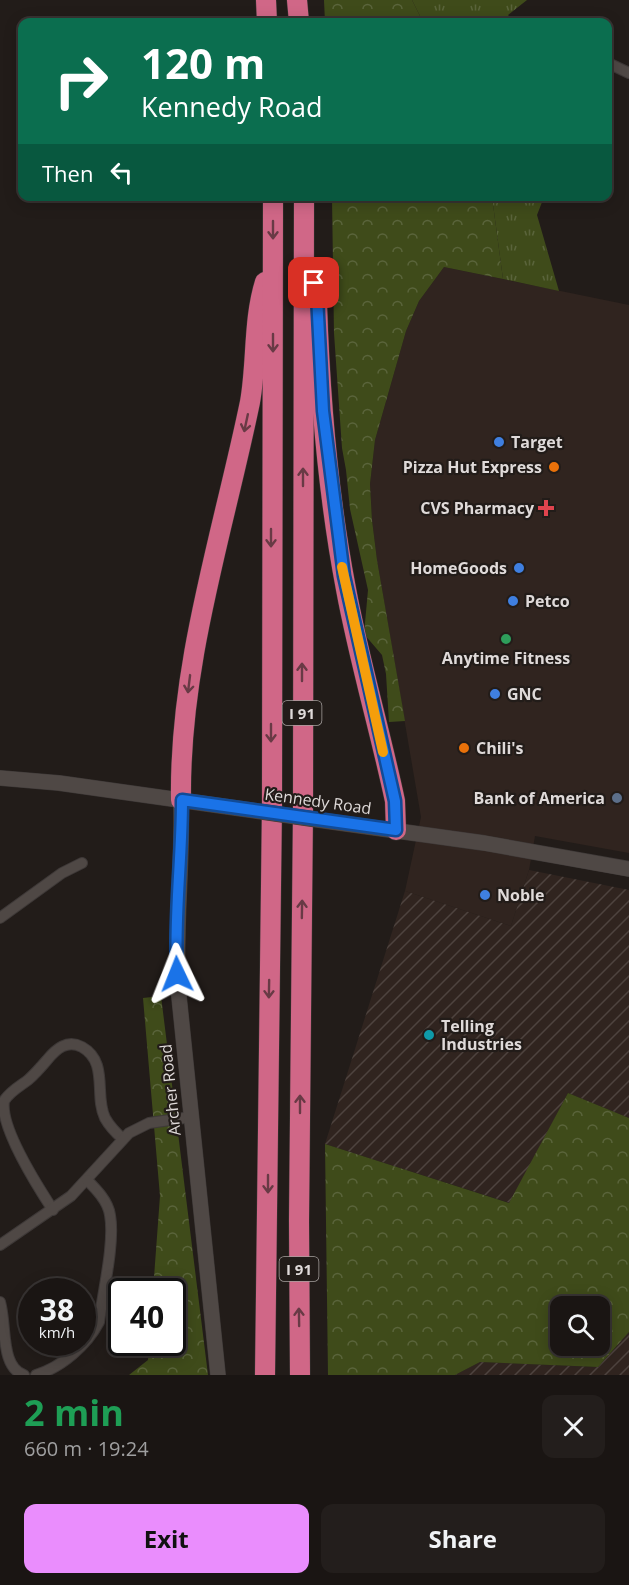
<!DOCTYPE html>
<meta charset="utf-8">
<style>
:root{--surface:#1a1513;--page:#231e1c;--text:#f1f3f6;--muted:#9f9fa0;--line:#383433;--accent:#ea8dfd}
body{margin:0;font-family:"Open Sans",sans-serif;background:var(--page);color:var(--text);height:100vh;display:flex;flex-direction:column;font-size:22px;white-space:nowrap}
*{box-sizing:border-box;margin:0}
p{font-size:20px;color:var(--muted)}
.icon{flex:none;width:33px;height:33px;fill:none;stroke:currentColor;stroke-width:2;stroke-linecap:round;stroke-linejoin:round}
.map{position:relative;height:1375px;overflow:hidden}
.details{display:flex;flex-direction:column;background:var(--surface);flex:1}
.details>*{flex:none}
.guide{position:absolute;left:18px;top:18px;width:594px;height:183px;border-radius:12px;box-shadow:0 3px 15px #0003,0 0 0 2px var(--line);background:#0b6e4f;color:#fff;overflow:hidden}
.fabs{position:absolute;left:550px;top:1296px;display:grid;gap:12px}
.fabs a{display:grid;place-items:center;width:60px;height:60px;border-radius:12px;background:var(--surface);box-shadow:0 3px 15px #0003,0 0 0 2px var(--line);font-size:30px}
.speed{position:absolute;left:18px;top:1278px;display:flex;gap:12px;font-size:30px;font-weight:700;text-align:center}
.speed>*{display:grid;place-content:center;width:78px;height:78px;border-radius:50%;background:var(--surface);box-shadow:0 3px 15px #0003,0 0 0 2px var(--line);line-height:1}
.speed small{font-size:15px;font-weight:400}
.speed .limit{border:3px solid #111;border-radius:9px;background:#fff;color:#111}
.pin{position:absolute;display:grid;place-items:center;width:51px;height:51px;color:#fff;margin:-26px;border-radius:12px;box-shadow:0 3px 9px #0006}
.me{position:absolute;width:66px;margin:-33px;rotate:358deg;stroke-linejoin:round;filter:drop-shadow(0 0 4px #0008)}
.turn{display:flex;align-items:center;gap:21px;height:126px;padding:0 24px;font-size:27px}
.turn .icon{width:78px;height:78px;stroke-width:2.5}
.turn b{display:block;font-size:42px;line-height:51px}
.then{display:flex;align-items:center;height:57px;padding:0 24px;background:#0003;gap:12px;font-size:22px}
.round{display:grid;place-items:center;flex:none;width:63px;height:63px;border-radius:12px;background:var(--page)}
.overview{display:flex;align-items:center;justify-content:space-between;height:102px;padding:0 24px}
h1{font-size:36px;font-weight:700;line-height:45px;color:#1e9e55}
.button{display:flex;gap:12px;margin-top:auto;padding:12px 24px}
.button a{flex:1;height:69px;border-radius:12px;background:var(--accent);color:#111;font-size:24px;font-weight:700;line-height:69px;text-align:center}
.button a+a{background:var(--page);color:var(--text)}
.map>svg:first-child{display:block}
</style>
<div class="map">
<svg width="629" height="1375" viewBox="0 0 629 1375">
<defs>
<pattern id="industrial-furrows" width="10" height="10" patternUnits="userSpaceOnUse" patternTransform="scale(1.5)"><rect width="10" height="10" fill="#30241f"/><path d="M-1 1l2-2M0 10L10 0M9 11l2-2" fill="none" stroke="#4e433f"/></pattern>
<pattern id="grass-tufts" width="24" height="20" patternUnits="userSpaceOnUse" patternTransform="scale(1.5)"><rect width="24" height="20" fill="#3f4b1a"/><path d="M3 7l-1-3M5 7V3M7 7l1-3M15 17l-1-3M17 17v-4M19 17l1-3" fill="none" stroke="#5a643b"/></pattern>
<pattern id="forest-crowns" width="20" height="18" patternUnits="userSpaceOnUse" patternTransform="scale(1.5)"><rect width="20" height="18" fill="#3f4b1a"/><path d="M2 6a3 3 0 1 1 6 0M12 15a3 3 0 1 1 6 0" fill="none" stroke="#5a643b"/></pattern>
</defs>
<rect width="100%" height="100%" fill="#221c19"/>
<!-- built -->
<polygon fill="#30241f" points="444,267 629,305 629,853 535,836 529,870 511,926 405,891 421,817 377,560 372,520 370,484 375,440 406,331 419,301"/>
<!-- industrial -->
<g fill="url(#industrial-furrows)">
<polygon points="529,870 629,890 629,1118 568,1093 510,1203 325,1144 405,891 511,926"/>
<polygon points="629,1332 629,1375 455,1375 480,1362 598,1367"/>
</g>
<!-- grass -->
<g fill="url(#grass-tufts)">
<polygon points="412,0 527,0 508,15 514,22 423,22"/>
<polygon points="492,197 544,197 537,215 559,291 503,279"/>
</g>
<!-- forest -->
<g fill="url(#forest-crowns)" fill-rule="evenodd">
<polygon points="324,0 412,0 423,22 325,22"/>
<polygon points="332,197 492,197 503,279 444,267 419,301 406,331 375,440 370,484 372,520 377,560 405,721 389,722 386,674 382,655 364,634 368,590 350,509 346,470 342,448 334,333"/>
<polygon points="161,996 208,1375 129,1375 148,1360 149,1343 172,1342 172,1292 153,1291 160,1196 143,998"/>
<path d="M568 1093 629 1118V1332L598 1367 480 1362 455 1375H328L325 1144 509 1203ZM561 1306H600V1346H561Z"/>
</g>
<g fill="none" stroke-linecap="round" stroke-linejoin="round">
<defs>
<g id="street">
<polyline points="608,63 629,73"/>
<polyline points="0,918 62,873 82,863"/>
<path d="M53 1210C38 1187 0 1127 4 1101 9 1092 20 1086 28 1080 35 1074 41 1067 47 1060 56 1049 67 1039 82 1047 109 1062 94 1096 105 1118 110 1127 116 1133 123 1139"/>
<polyline points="0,1245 71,1196 129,1133 149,1123 191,1117"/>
<path d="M0 1302C7 1326 0 1367 24 1375"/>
<path d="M36 1375C62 1367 87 1345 99 1322 103 1292 115 1242 110 1215 108 1201 96 1189 87 1180"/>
</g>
<g id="secondary">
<polyline points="0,778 59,783 236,808"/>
<path d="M181 800C183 862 175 924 178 987L218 1375"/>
<polyline points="333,822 484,843 629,869"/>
</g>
<g id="highway">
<polyline points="266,0 267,22"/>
<polyline points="297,0 299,22"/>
<path d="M317 303C320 399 328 495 346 589 359 660 380 730 395 801L396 830"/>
<path d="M181 800C179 664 223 533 250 402 257 363 253 320 265 282"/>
<polyline points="265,1375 272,804 273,196"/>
<polyline points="300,1375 299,1221 303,810 304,196"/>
</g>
</defs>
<!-- street casing -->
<use href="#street" stroke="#3e3938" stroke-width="12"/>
<!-- secondary casing -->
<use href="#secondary" stroke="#3e3938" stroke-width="16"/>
<!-- highway casing -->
<use href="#highway" stroke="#3e3938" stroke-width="21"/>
<!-- street -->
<use href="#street" stroke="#4f4845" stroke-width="10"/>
<!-- secondary -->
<use href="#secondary" stroke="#4f4845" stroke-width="15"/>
<!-- highway -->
<use href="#highway" stroke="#d06787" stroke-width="20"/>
<defs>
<polyline id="secondary-bridge" points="236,808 333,822"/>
</defs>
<!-- secondary-bridge casing -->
<use href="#secondary-bridge" stroke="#3e3938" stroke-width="16" stroke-linecap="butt"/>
<!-- secondary-bridge -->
<use href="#secondary-bridge" stroke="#4f4845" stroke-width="15"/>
</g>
<!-- one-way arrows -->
<defs><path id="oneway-shaft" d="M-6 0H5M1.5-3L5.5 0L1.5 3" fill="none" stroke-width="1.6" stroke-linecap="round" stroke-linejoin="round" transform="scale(1.5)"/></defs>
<g stroke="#683a45">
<use href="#oneway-shaft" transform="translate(273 230) rotate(90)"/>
<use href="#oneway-shaft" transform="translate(273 343) rotate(90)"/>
<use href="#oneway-shaft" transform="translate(246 423) rotate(102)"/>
<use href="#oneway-shaft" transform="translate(303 477) rotate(-90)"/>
<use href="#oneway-shaft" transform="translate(271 538) rotate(90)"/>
<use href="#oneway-shaft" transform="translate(302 672) rotate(-90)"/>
<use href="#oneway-shaft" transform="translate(189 684) rotate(97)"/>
<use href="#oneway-shaft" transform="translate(271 733) rotate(90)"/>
<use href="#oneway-shaft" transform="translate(302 909) rotate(-89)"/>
<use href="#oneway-shaft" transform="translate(269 989) rotate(91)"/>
<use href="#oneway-shaft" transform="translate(300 1104) rotate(-90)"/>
<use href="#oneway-shaft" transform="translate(268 1184) rotate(90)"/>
<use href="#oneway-shaft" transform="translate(299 1317) rotate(-91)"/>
</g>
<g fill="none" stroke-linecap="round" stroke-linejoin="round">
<defs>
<path id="route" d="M177 974C174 916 182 858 182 800L396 830 395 801 344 576 323 411 317 296 314 283"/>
</defs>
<!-- route casing -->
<use href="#route" stroke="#114b97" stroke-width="15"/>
<!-- route -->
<use href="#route" stroke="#1a73e8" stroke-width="10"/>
<!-- slow -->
<polyline stroke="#f59e0b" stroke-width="10" points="342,567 383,752"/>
</g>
<!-- markers -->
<g fill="#3f7fe0" stroke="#221c19" stroke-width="2">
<circle cx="499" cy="442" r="6"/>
<circle cx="519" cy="568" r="6"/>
<circle cx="513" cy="601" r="6"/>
<circle cx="495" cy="694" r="6"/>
<circle cx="485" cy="895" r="6"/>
</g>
<g fill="#e8710a" stroke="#221c19" stroke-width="2">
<circle cx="554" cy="467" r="6"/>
<circle cx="464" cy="748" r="6"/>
</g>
<path fill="#e0444e" stroke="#221c19" stroke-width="2" d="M543 499h6v6h6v6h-6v6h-6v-6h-6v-6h6z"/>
<circle fill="#2e9e5b" stroke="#221c19" stroke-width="2" cx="506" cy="639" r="6"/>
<circle fill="#5c6f8a" stroke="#221c19" stroke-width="2" cx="617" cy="798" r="6"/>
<circle fill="#0f9aa8" stroke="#221c19" stroke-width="2" cx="429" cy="1035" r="6"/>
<g text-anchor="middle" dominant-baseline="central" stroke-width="4.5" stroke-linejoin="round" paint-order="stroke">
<!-- shield labels -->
<g fill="#221c19" stroke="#a6a19f" stroke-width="1.5">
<rect x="282.5" y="701" width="39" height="24" rx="4.5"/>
<rect x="279.5" y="1257" width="39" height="24" rx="4.5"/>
</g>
<g font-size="15" font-weight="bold" fill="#dfdad9">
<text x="302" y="713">I 91</text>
<text x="299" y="1269">I 91</text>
</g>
<!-- poi labels -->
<g font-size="16" font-weight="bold" fill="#dfdad9" stroke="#221c19" text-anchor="start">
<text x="511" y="442">Target</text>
<text x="542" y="467" text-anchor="end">Pizza Hut Express</text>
<text x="534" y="508" text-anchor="end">CVS Pharmacy</text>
<text x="507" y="568" text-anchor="end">HomeGoods</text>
<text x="525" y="601">Petco</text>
<text x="506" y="658" text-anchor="middle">Anytime Fitness</text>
<text x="507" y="694">GNC</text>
<text x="476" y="748">Chili's</text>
<text x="605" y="798" text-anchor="end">Bank of America</text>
<text x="497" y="895">Noble</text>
<text x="441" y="1026">Telling<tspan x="441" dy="18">Industries</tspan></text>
</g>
<!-- street labels -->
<g font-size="16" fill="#dfdad9" stroke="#221c19">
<text transform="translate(318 801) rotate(8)">Kennedy Road</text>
<text transform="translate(170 1090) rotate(-96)">Archer Road</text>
</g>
</g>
</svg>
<div class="fabs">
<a><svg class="icon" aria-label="search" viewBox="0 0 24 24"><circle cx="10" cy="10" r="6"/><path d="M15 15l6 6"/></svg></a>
</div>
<div class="speed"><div>38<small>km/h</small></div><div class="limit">40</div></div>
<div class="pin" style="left:314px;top:283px;background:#d93025"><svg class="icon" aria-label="arrive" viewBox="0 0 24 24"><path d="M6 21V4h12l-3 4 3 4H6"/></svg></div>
<svg class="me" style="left:177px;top:974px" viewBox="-20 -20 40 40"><path d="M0-17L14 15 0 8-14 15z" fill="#1a73e8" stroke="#fff" stroke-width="4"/></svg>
<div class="guide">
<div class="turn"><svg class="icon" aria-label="right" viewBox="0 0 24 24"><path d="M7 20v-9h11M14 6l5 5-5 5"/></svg><div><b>120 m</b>Kennedy Road</div></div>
<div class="then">Then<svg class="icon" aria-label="left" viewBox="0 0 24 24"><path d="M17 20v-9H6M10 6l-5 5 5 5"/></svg></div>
</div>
</div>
<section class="details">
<div class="overview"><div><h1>2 min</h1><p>660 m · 19:24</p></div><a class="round"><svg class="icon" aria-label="close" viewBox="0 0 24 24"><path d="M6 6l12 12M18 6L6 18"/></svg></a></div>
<div class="button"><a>Exit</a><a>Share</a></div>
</section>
